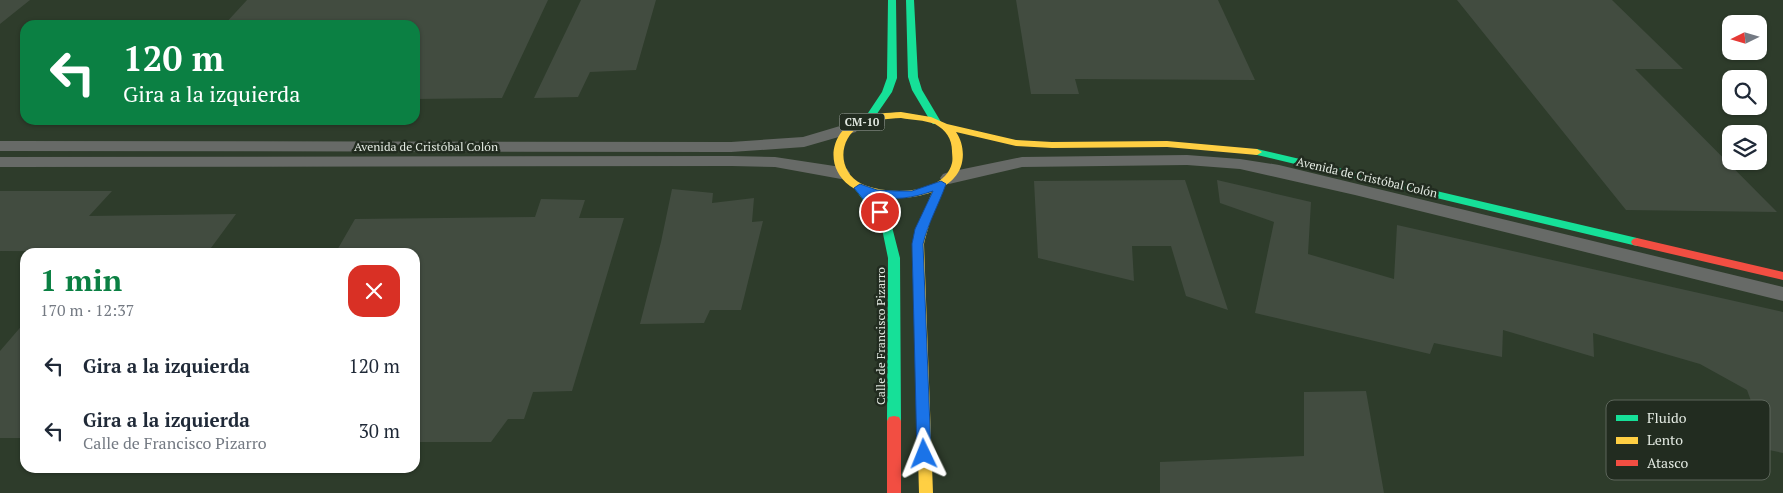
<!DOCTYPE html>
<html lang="es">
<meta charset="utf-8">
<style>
:root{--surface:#fff;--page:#f2f2f3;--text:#1f2937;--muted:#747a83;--accent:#0b8043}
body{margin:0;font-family:"PT Serif",serif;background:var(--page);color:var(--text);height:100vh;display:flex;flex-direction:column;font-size:19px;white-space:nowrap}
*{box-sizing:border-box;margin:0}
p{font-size:16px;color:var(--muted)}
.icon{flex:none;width:28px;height:28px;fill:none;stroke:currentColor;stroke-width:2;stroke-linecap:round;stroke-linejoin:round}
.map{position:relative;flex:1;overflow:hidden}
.side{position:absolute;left:20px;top:248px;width:400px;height:225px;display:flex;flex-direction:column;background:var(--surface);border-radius:15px;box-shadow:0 1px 4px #0004}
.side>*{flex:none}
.banner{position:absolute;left:20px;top:20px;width:400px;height:105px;border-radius:15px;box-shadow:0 1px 4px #0004;background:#0b8043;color:#fff;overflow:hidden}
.needle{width:32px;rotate:265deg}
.fabs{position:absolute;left:1722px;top:15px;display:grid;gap:10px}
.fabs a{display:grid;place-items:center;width:45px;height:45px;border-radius:10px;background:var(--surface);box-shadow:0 1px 4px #0004;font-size:25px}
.pin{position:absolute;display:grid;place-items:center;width:42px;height:42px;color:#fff;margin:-21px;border:2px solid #fff;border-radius:50%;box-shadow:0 1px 5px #0007}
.me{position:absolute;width:55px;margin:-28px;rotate:358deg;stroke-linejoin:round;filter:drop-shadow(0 0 4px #0008)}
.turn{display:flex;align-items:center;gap:18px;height:105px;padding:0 20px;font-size:22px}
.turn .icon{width:65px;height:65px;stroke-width:2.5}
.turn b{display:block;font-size:35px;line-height:42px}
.round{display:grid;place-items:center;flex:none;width:52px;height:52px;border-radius:15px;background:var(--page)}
.head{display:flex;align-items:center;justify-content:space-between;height:85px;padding:0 20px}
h1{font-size:30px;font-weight:700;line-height:38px;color:var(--accent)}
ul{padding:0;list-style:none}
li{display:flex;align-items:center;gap:15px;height:65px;padding:0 20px}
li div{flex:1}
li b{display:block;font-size:19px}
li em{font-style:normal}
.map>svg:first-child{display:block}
</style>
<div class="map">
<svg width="1783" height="493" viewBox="0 0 1783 493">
<rect width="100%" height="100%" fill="#2e332d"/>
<!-- built -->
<path fill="#2e3c2b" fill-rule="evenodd" d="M0 0H1783V493H0ZM1731 24H1759V51H1731ZM25 25H415V120H25ZM1731 79H1759V106H1731ZM1731 134H1759V161H1731ZM25 252H415V468H25Z"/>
<!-- building -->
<g fill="#424c40">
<polygon points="0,0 30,0 0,24"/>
<polygon points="247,0 548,0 502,98 415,99 415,25 224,25"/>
<polygon points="581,0 656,0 636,70 590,72 578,97 534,98"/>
<polygon points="1016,0 1218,0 1255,80 1075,79 1079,94 1031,94"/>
<polygon points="1457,0 1612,0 1683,69 1635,69 1777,212 1626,210"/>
<polygon points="1185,180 1228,310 1186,296 1171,246 1132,246 1134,281 1038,258 1034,181"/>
<polygon points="1217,180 1311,202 1308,254 1394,279 1397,225 1783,312 1783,453 1769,450 1747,390 1700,364 1593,333 1594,357 1503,330 1502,357 1434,343 1430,354 1255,313 1274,222 1220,203"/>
<polygon points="672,189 713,193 712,203 754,198 752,222 763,221 741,310 710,310 704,323 640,324 661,242"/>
<polygon points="0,191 112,191 89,216 236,214 208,252 0,251"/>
<polygon points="541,199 585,200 579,218 624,218 572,391 533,392 524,419 508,419 491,442 415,442 415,252 336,252 355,219 535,217"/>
<polygon points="25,322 25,438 0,438 0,351"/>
<polygon points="1366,391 1384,493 1160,493 1160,462 1304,456 1304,392"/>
</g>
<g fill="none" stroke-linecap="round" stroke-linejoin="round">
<!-- street -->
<g fill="#676a67" fill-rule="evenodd">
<polygon points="850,123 856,124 858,128 856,132 804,147 731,152 0,151 0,141 731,142 803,137"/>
<polygon points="1187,155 1240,159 1279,165 1783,287 1783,301 1355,195 1240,169 1187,165 1022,167 949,184 943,182 940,178 943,174 949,172 1022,157"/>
<polygon points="732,156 775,157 841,167 847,169 850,173 847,177 841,179 775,167 732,166 0,167 0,157"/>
</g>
<!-- fast -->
<g fill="#16e098" fill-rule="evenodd">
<polygon points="888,0 896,0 897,78 892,92 872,121 869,122 864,119 882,92 887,78"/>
<polygon points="906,0 914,0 918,77 922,90 941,122 939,124 933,124 931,122 912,90 908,77"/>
<polygon points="1257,149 1637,238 1643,242 1637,246 1253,154 1252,152 1253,150"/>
<polygon points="859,185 863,186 891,223 900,258 901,421 899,425 894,426 889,425 887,421 888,258 881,224 854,188"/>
</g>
<!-- slow -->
<path fill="#ffcf43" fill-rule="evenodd" d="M901 112 931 117 947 124 1016 140 1052 142 1167 141 1257 149 1262 152 1257 155 1167 147 1052 148 1016 146 956 132C965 145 966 165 954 178 952 181 948 183 945 186 936 200 928 228 924 244L933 493H919L912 244 920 221 932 192C909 201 872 201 850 186 824 167 830 131 859 119 873 113 887 113 901 112ZM901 118C912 120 924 120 935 124 946 130 952 139 952 151 952 154 953 159 952 163 944 196 886 195 862 184 837 172 838 139 860 126 872 119 887 119 901 118Z"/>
<!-- jam -->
<g fill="#f24e42" fill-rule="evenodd">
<polygon points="1637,238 1783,272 1783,280 1633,245 1631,242 1633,239"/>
<polygon points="894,416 899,417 901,421 901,493 887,493 887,421 889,417"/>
</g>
</g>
<!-- route -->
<path fill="#1a73e8" stroke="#114b97" d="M941 181 946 184C939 204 928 223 923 244L931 454 929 459 924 460 919 459 917 454 912 244 915 229 933 191C913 198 893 201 872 196L885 212 880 216 876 215 854 188 860 184 877 190 896 191H912Z"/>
<g text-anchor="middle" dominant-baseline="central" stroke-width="5" stroke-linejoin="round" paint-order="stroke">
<!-- shield labels -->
<rect fill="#222c20" stroke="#a9b1a8" stroke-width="1" x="839.5" y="113.5" width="45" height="17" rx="4"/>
<g font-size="11" font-weight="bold" fill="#e3eae2">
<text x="862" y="122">CM-10</text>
</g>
<!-- street labels -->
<g font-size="12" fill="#e3eae2" stroke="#222c20">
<text x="426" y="146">Avenida de Cristóbal Colón</text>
<text transform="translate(1367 177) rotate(13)">Avenida de Cristóbal Colón</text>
<text transform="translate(880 336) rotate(-90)">Calle de Francisco Pizarro</text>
</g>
</g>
<!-- legend -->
<rect x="1606" y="400" width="164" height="80" rx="8" fill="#222c20" stroke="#5c655a" stroke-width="1"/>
<rect x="1616" y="415" width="22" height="6" fill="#16e098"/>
<rect x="1616" y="437" width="22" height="7" fill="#ffcf43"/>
<rect x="1616" y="460" width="22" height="6" fill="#f24e42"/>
<g font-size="14" fill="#e3eae2">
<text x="1647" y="423">Fluido</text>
<text x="1647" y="445">Lento</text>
<text x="1647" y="468">Atasco</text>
</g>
</svg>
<div class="fabs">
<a><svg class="needle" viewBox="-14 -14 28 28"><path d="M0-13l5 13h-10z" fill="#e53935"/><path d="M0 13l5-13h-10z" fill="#747a83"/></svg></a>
<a><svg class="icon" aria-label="search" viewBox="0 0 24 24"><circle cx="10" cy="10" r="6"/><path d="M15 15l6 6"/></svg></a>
<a><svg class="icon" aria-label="layers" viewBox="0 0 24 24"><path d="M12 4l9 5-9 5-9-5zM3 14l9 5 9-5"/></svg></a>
</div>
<div class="pin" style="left:880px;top:212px;background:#d93025"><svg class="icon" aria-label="arrive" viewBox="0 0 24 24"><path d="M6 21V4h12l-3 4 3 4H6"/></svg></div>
<svg class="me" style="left:924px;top:454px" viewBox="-20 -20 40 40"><path d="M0-17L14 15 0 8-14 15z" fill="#1a73e8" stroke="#fff" stroke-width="4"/></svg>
<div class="banner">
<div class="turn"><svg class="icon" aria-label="left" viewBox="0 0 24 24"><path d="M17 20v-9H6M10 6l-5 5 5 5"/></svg><div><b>120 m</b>Gira a la izquierda</div></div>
</div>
<section class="side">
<div class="head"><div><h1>1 min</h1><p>170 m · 12:37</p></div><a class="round" style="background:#d93025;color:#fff"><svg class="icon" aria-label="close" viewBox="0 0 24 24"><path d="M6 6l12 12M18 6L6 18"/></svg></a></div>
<ul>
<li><svg class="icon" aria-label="left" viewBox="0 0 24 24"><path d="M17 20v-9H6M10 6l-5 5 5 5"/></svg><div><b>Gira a la izquierda</b></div><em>120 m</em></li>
<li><svg class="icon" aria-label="left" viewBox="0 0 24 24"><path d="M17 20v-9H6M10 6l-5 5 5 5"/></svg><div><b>Gira a la izquierda</b><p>Calle de Francisco Pizarro</p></div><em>30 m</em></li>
</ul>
</section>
</div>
